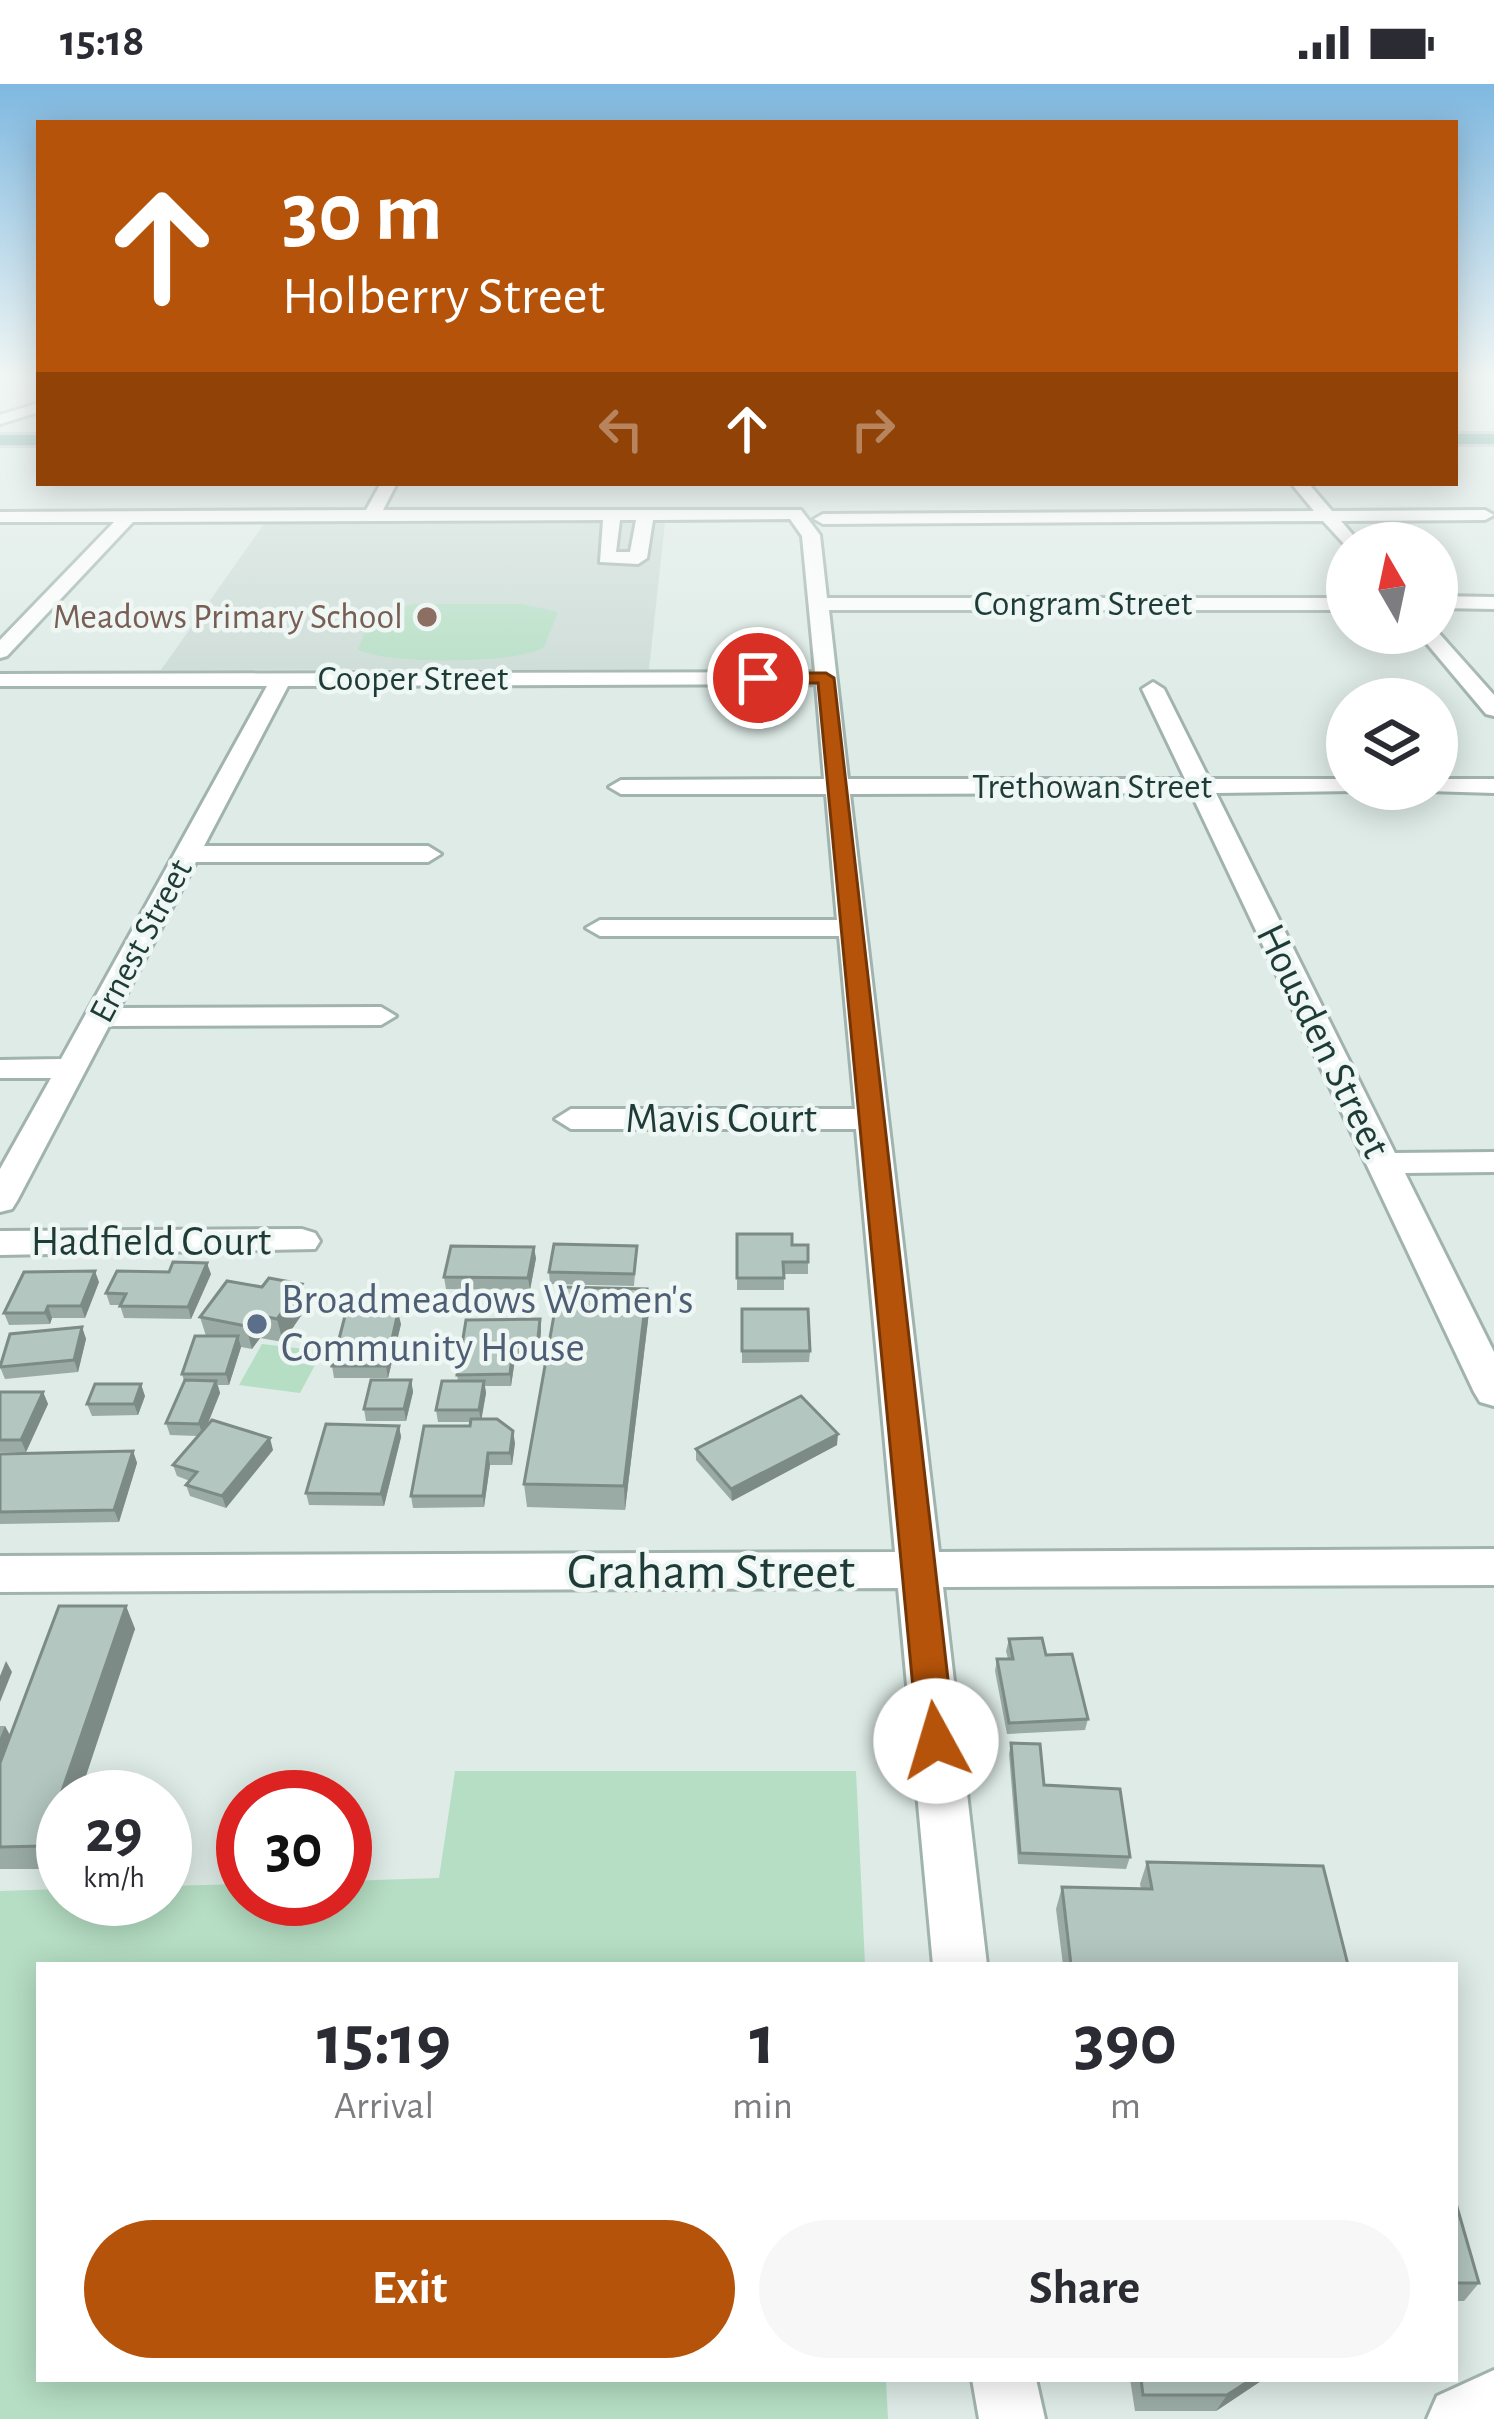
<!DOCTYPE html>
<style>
:root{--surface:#fff;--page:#f7f7f7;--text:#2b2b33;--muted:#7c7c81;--accent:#b45309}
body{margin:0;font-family:"Alegreya Sans",sans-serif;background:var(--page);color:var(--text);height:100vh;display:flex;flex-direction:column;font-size:45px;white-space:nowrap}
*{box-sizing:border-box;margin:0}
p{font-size:39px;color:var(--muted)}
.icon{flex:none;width:66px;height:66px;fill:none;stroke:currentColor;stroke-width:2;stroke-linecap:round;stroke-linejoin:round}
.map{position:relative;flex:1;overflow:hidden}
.drawer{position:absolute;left:36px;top:1878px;width:1422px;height:420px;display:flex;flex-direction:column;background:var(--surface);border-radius:0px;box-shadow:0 6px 30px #0003}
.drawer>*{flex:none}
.guide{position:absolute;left:36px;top:36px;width:1422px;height:366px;border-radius:0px;box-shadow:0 6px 30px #0003;background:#b45309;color:#fff;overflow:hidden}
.needle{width:78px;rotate:351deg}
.buttons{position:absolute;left:1326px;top:438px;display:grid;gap:24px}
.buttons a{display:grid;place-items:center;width:132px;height:132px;border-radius:50%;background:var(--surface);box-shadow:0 6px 30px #0003;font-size:60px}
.speed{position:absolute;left:36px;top:1686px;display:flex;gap:24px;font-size:60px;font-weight:700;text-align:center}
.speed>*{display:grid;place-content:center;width:156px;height:156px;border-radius:50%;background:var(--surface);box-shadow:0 6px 30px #0003;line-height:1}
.speed small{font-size:30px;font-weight:400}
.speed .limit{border:18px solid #d22;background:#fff;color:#111}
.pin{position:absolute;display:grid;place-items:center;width:102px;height:102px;color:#fff;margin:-51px;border:6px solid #fff;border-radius:50%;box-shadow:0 3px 12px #0007}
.me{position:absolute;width:132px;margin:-66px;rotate:354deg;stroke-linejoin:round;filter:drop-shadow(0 0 9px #0008)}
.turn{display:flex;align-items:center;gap:42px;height:252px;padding:0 48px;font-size:54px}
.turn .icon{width:156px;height:156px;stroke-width:2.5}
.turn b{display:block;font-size:84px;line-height:102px}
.lanes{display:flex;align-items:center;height:114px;padding:0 48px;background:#0003;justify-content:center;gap:60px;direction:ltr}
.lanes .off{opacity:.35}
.eta{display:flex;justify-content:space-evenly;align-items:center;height:204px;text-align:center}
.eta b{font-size:72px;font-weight:700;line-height:84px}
.action{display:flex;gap:24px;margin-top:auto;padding:24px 48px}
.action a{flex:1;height:138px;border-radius:72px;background:var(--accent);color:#fff;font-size:48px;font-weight:700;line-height:138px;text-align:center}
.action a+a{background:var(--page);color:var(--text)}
.status{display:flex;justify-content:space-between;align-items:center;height:84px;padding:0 60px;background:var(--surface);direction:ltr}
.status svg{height:33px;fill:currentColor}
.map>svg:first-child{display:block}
</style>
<div class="status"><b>15:18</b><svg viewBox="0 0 49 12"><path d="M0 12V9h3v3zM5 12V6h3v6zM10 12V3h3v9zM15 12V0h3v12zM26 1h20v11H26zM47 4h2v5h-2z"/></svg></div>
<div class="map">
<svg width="1494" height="2335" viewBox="0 0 1494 2335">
<rect width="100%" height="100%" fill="#deebe6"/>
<!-- built -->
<polygon fill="#ccdbd6" points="665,439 649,585 161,586 264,440"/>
<!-- green -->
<g fill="#b5dec4">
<path d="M414 520H522L558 528 544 563C520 580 383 581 358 565L373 530Z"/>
<polygon points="262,1260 305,1265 297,1279 315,1281 300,1309 239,1301"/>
<polygon points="455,1687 856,1687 865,1881 39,1881 39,2295 886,2295 888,2335 0,2335 0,1807 63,1805 63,1815 165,1815 165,1802 243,1800 243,1815 345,1815 345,1797 439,1794"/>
</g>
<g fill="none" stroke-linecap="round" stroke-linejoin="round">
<defs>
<g id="minor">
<polygon points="39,319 39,328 0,340 0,331"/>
<path d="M381 399H397L383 426H801L820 451 827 514H1347V526H829L848 695H1185L1142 605 1153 598 1164 605 1209 695H1347V705L1356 707 1216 709 1395 1069 1494 1068V1088L1405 1089 1494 1268V1322L1480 1318 1474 1308 1191 709 850 710 939 1468 1494 1465V1501L943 1503 987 1881H933L898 1504 0 1508V1472L895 1468 856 1045H571L555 1035 571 1025H855L839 852H600L586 844 600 836H837L826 710H621L609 703 621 696 824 695 816 600 288 602 204 762H428L441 770 428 778H196L119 924 381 923 396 932 381 941 109 942 17 1117 12 1125 0 1128V1085L51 994H0V976L61 975 267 602H0V590L815 588 802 452 790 435 653 436 647 474 638 480 600 478 603 436 133 438 7 572 0 574V556L114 438H0V428L366 426ZM620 436H636L630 468H616Z"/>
<polygon points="1291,399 1308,399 1332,427 1485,426 1494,431 1485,436 1341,437 1360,459 1347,459 1347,463 1323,437 823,440 814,435 823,430 1314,427"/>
<polygon points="1437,512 1494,513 1494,525 1437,524"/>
<polygon points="1437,547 1494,611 1494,632 1486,630 1418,549"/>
<polygon points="1437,695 1494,695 1494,709 1428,707 1437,705"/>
<polygon points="302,1145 315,1149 320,1157 315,1165 0,1171 0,1147"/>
<polygon points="1494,2286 1494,2335 1427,2335 1437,2312"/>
<polygon points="972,2295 1036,2295 1045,2335 979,2335"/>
</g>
<g id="major">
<rect x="1455" y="350" width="39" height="10"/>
<rect x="0" y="351" width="39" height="10"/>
</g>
</defs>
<!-- minor casing -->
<use href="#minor" stroke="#a1b3ae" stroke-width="6"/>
<!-- major casing -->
<use href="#major" stroke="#c0c8c7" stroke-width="6"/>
<!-- minor -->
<use href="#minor" fill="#fff" fill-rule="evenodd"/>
<!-- major -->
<use href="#major" fill="#60a399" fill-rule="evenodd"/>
</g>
<!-- wall -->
<g fill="#9aaaa5">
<polygon points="737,1150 792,1161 808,1178 808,1190 784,1190 784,1206 737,1206"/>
<polygon points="637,1162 634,1202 550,1200 549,1188"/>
<polygon points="536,1174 530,1206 446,1205 444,1193"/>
<polygon points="211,1190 191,1235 124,1234 120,1221 110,1221 106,1209"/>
<polygon points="99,1198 85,1234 52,1234 50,1240 9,1241 4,1229"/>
<polygon points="307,1223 283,1258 260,1254 252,1265 241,1263 229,1301 218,1301 220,1309 206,1342 273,1366 226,1424 190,1412 186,1401 190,1397 177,1392 173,1381 198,1352 170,1351 166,1339 184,1297 182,1290 206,1252 200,1233"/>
<polygon points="742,1225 810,1267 809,1278 742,1279"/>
<polygon points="649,1228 625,1426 527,1423 524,1400"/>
<polygon points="540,1235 541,1246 539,1274 515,1275 511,1302 485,1302 486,1309 481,1335 515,1359 512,1381 490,1381 484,1423 413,1424 411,1412 470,1342 470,1338 438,1338 436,1326 458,1297 457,1291"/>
<polygon points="401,1240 388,1294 334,1294 332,1282"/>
<polygon points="82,1243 86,1255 78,1288 5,1295 0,1283"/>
<polygon points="411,1296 413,1308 406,1337 366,1337 364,1325"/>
<polygon points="0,1308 43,1308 48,1320 26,1368 0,1368"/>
<polygon points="145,1312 138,1331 92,1332 87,1320"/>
<polygon points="399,1342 401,1353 384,1422 309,1421 306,1409"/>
<polygon points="837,1361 732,1417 696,1376 696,1365"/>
<polygon points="133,1367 137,1379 119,1438 0,1440 0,1370"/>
<polygon points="126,1522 135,1545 63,1713 63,1762 56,1785 0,1785 0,1642 5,1642 10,1652"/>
<polygon points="1009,1555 1046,1571 1088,1635 1085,1646 1007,1650 995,1587 997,1575 1008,1575 1006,1567"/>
<polygon points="1011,1659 1044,1701 1130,1773 1126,1785 1018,1780 1009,1670"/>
<polygon points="1147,1778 1348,1881 1063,1881 1056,1825 1062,1803 1141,1805 1140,1800"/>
<polygon points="1455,2116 1479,2199 1464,2217 1455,2217"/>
<polygon points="1130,2295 1264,2295 1216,2327 1135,2327"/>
</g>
<!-- shaded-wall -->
<g fill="#7d8b86">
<polygon points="534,1163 536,1174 530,1206 528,1194"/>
<polygon points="207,1179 211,1190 191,1235 188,1223"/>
<polygon points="95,1187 99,1198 85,1234 81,1222"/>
<polygon points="302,1200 307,1223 283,1258 277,1235"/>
<polygon points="647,1205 649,1228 625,1426 624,1402"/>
<polygon points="48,1222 52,1234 50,1240 45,1229"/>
<polygon points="398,1228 401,1240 388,1294 386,1282"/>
<polygon points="254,1230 260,1254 252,1265 246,1242"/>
<polygon points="540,1235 541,1246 539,1274 537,1263"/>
<polygon points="82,1243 86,1255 78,1288 74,1276"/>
<polygon points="238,1252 241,1263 229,1301 226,1290"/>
<polygon points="513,1263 515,1275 511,1302 510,1290"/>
<polygon points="411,1296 413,1308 406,1337 404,1325"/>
<polygon points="216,1297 220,1309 203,1352 199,1340"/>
<polygon points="484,1297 486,1309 481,1338 479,1326"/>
<polygon points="141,1300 145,1312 138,1331 134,1320"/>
<polygon points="43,1308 48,1320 26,1368 21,1356"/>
<polygon points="399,1342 401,1353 384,1422 381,1410"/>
<polygon points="513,1347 515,1359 512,1381 510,1369"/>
<polygon points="838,1350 837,1361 732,1417 731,1405"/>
<polygon points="270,1354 273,1366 226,1424 222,1412"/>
<polygon points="133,1367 137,1379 119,1438 114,1426"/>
<polygon points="488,1369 490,1381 484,1423 483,1412"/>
<polygon points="126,1522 135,1545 79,1713 63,1713 63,1762 56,1785 43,1762"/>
<polygon points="6,1577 12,1588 0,1618 0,1592"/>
<polygon points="5,1642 11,1653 0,1680 0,1654"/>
<polygon points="1252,2295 1264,2295 1216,2327 1227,2311"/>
</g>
<!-- building -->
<g fill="#b3c6c0" stroke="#7d8b86" stroke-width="3">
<polygon points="737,1150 792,1150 792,1161 808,1161 808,1178 783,1178 784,1194 737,1194"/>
<polygon points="554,1160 637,1162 634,1190 549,1188"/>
<polygon points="451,1162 534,1163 528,1194 444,1193"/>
<polygon points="173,1178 207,1179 188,1223 120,1222 126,1210 106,1209 117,1187 169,1188"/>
<polygon points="95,1187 81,1222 48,1222 45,1229 4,1229 24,1188"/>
<polygon points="269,1194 302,1200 277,1235 254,1230 246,1242 200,1233 227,1197 262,1203"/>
<polygon points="559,1203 647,1205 624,1402 524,1400"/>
<polygon points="742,1225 808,1225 810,1267 742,1267"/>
<polygon points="346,1228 398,1228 386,1282 332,1282"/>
<polygon points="540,1235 537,1263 513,1263 510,1290 457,1291 466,1236"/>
<polygon points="82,1243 74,1276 0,1283 10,1250"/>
<polygon points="195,1252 238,1252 226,1290 182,1290"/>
<polygon points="185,1296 216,1297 199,1340 166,1339"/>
<polygon points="371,1296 411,1296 404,1325 364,1325"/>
<polygon points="442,1297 484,1297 479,1326 436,1326"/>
<polygon points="95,1300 141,1300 134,1320 87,1320"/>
<polygon points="0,1308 43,1308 21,1356 0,1356"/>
<polygon points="801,1312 838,1350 731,1405 696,1365"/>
<polygon points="471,1335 497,1335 513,1347 510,1369 488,1369 483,1412 411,1412 424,1342 470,1342"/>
<polygon points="212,1336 270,1354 222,1412 186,1401 197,1388 173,1381"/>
<polygon points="326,1340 399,1342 381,1410 306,1409"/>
<polygon points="133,1367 114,1426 0,1428 0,1370"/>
<polygon points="59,1522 126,1522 43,1762 0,1763 0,1679"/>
<polygon points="1042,1554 1046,1571 1072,1570 1088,1635 1009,1639 997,1575 1013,1575 1009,1555"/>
<polygon points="1011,1659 1040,1660 1044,1701 1120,1705 1130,1773 1020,1769"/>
<polygon points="1147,1778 1323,1782 1348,1881 1071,1881 1062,1803 1152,1805"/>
<polygon points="1455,2116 1479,2199 1455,2199"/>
<polygon points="1141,2295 1252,2295 1227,2311 1143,2311"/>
</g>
<!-- sky -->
<linearGradient id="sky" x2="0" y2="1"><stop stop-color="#7fb8e0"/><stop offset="0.47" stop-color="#f0f6f4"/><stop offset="1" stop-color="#f0f6f4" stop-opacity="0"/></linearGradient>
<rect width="1494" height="621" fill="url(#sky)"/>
<!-- route -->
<polygon fill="#b45309" stroke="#753606" stroke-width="3" points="826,589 834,594 955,1657 949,1668 936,1673 923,1668 918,1657 818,599 758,599 749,594 758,589"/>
<!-- markers -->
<circle fill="#8d6e63" stroke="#eff7f4" stroke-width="4.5" cx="427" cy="533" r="12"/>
<circle fill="#5c6f8a" stroke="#eff7f4" stroke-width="4.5" cx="257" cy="1240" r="12"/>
<g text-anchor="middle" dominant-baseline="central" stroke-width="9" stroke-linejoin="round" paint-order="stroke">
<!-- far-street labels -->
<g font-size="36" fill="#1f3b37" stroke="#eff7f4">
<text x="1083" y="520">Congram Street</text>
<text x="413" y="595">Cooper Street</text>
<text x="1092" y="703">Trethowan Street</text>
<text transform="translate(141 857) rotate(-62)">Ernest Street</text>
</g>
<!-- far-education labels -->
<g font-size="36" fill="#785e54" stroke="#eff7f4" text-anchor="end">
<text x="403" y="533">Meadows Primary School</text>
</g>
<!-- street labels -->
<g font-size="42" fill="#1f3b37" stroke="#eff7f4">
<text transform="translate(1323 957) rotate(64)">Housden Street</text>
<text x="721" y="1035">Mavis Court</text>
<text x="151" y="1158">Hadfield Court</text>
</g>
<!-- service labels -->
<g font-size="42" fill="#4e5e75" stroke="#eff7f4" text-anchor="start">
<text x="281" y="1216">Broadmeadows Women's<tspan x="281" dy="48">Community House</tspan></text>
</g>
<!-- near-street labels -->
<g font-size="51" fill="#1f3b37" stroke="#eff7f4">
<text x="711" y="1488">Graham Street</text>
</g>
</g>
</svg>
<div class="buttons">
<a><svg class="needle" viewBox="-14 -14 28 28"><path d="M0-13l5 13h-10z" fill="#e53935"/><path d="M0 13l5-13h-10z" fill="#7c7c81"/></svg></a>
<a><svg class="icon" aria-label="layers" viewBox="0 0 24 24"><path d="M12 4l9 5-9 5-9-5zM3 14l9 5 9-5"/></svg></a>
</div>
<div class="speed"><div>29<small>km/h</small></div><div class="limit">30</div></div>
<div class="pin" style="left:758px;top:594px;background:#d93025"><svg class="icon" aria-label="arrive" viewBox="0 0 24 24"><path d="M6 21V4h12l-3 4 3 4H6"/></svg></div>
<svg class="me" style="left:936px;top:1657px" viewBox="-20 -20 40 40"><circle r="19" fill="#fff"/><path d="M0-13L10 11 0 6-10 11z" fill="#b45309"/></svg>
<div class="guide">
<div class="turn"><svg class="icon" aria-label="ahead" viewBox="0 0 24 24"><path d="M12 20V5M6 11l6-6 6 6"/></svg><div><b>30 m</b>Holberry Street</div></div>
<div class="lanes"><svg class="icon off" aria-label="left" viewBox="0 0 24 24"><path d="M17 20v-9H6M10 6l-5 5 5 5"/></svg><svg class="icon" aria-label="ahead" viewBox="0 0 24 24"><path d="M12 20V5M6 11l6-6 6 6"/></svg><svg class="icon off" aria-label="right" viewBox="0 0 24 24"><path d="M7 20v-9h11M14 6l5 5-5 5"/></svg></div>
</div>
<section class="drawer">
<div class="eta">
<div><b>15:19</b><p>Arrival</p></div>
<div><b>1</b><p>min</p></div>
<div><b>390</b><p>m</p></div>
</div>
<div class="action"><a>Exit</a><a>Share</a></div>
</section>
</div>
